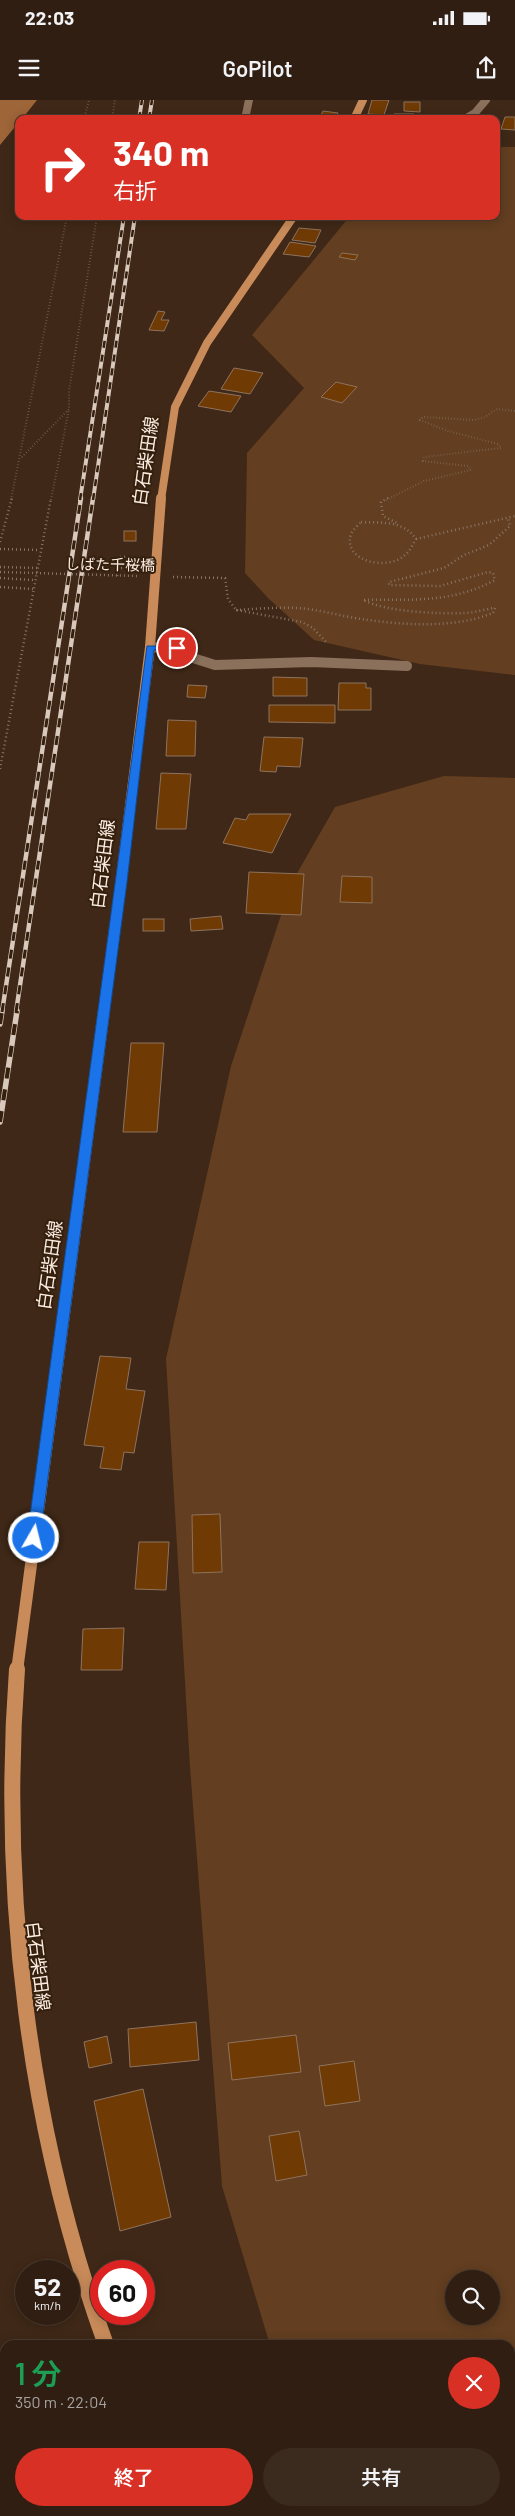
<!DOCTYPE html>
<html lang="ja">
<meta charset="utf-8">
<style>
:root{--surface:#2f1e11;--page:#3b2b1f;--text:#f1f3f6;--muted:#a7a29f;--line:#4a3c31;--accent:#d93025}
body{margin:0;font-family:Barlow,"Noto Sans JP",sans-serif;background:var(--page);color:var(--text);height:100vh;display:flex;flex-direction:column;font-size:19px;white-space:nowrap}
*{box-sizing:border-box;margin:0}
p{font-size:16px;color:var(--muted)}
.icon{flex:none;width:28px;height:28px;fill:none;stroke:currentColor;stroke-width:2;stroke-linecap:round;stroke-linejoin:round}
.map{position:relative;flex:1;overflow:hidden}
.sheet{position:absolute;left:0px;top:2240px;width:515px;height:176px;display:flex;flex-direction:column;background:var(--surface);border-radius:15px 15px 0 0;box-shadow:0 2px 12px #0003,0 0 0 1px var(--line)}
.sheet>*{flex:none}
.banner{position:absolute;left:15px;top:15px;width:485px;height:105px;border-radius:10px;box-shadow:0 2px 12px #0003,0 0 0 1px var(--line);background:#d93025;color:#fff;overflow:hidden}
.controls{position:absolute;left:445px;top:2170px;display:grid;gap:10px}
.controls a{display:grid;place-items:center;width:55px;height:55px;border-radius:50%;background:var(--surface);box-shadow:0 2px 12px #0003,0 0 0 1px var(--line);font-size:25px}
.speed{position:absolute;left:15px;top:2160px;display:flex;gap:10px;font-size:25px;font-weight:700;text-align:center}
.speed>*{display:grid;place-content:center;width:65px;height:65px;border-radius:50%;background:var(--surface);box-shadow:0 2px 12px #0003,0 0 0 1px var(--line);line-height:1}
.speed small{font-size:12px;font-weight:400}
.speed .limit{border:8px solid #d22;background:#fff;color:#111}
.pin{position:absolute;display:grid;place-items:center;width:42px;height:42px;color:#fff;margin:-21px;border:2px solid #fff;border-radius:50%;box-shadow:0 1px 5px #0007}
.me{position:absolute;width:55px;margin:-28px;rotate:8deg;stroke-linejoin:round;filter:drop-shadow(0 0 4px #0008)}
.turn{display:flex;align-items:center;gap:18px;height:105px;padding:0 15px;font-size:22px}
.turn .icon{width:65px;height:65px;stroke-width:2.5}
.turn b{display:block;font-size:35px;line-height:42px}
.round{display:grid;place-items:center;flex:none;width:52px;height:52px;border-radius:26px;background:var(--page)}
.overview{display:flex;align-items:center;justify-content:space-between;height:85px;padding:0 15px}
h1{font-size:30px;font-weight:600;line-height:38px;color:#1e9e55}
.action{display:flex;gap:10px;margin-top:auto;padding:10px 15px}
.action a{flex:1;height:58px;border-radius:30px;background:var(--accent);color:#fff;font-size:20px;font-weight:600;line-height:58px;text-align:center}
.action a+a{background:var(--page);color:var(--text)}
.status{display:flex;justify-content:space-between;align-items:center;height:35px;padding:0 25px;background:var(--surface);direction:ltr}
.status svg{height:14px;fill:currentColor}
header{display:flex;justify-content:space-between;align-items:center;height:65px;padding:0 15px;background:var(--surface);font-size:22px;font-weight:600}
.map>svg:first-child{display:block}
</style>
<div class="status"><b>22:03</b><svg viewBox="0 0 49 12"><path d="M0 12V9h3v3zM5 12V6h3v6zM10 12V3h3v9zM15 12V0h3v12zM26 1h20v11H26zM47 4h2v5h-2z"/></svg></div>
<header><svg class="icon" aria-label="menu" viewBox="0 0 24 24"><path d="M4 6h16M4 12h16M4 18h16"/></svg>GoPilot<svg class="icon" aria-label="share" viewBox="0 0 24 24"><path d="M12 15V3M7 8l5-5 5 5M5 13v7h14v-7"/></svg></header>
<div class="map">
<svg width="515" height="2416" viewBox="0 0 515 2416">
<rect width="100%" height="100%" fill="#3f2817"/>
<!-- green -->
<g fill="#633e20" fill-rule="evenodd">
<polygon points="496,47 515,47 515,575 420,564 314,540 268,498 245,473 247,353 304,288 252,235 350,116 496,116"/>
<path d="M444 676 515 678V2382L510 2380V2245H270L222 2086 190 1667 166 1259 231 966 292 782 335 707ZM454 2179H491V2216H454Z"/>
</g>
<!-- water -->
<polygon fill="#9e6538" points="0,0 37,0 22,19 19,19 19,22 0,45"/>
<!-- building -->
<g fill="#6f3a04" stroke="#8e735f">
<polygon points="372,0 389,0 384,15 368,14"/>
<polygon points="404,2 420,2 420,12 404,11"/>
<polygon points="323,11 338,13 335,19 319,19"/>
<polygon points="394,14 414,14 413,19 394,19"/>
<polygon points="505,17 515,17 515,30 501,29"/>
<polygon points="299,128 321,130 315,143 292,140"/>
<polygon points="290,142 316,146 309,157 283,154"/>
<polygon points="342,153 358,155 355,160 339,157"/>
<polygon points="158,211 165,212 161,220 169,220 164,231 149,230"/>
<polygon points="234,268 263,273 250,294 221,289"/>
<polygon points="336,282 357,287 342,303 321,297"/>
<polygon points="209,291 241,296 231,312 198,306"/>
<rect x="124" y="431" width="12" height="10"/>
<polygon points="273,577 307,578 307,596 273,596"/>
<polygon points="339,583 366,583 366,588 371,588 371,610 338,610"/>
<polygon points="188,585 207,586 205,598 187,597"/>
<polygon points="269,605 335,605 335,623 269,622"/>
<polygon points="168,620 196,621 195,656 166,656"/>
<polygon points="264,637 303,638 300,667 277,666 276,672 260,671"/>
<polygon points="161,673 191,674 186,729 156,729"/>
<polygon points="249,714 291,714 272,753 223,743 235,718 246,720"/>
<polygon points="249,772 304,774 301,815 246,813"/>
<polygon points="342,776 372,777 372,803 340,802"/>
<polygon points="221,816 223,829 191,831 190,819"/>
<rect x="143" y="819" width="21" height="12"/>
<polygon points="131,943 164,943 157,1032 123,1032"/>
<polygon points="100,1256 131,1258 126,1289 145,1291 134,1353 124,1352 121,1370 100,1368 104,1347 84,1345"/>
<polygon points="220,1414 222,1472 193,1473 192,1415"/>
<polygon points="139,1442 169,1442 166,1490 135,1489"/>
<polygon points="124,1528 122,1570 81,1570 83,1529"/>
<polygon points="196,1922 199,1960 130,1967 128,1929"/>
<polygon points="296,1935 301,1972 232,1980 228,1943"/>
<polygon points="107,1936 112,1963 89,1968 84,1942"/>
<polygon points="354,1961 360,2001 325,2006 319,1966"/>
<polygon points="143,1989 171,2117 120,2131 94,2001"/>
<polygon points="299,2031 307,2075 276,2081 269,2036"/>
</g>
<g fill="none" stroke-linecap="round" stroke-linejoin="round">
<!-- path-far1 -->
<g stroke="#897567" stroke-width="2" stroke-dasharray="0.5 2.5" stroke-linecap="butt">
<polyline points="84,19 89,0"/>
<polyline points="112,19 115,0"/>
<polyline points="22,357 69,309 69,291 97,116"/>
<polyline points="11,400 67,116"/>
<polyline points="51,400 69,309"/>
<polyline points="386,400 424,381 471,370 468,366 423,361 424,357 501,348 498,344 448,331 420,320 423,317 474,320 485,317 497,309 515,311"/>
</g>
<!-- path -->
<g stroke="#897567" stroke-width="2.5" stroke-dasharray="1 3" stroke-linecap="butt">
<polyline points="388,398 381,402 383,416 399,424"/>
<path d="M361 422C382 423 403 420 416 439 413 444 410 451 405 455 388 471 342 462 351 434 353 430 358 425 361 422Z"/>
<polyline points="416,439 515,416"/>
<polyline points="0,442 12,398"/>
<polyline points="0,449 40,450"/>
<polyline points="120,457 128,457"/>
<polyline points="120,457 120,468 127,468 128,457"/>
<polyline points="128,457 128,468"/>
<polyline points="0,467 37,468"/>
<polyline points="0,472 137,476"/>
<polyline points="117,476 120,457"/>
<polyline points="173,477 225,478 228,499 236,510 302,522 313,528 326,542"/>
<polyline points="0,478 34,480"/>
<polyline points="0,487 33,489"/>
<path d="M236 510C256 509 277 507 297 508 318 509 340 516 361 519 403 525 453 529 493 513L495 508C485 509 474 513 464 513 437 514 387 512 363 500 412 499 450 504 495 480L493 473 488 472 440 486 389 485V482L444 468 464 455 489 445 510 426 508 418"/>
<polyline points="0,669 51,398"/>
</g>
<!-- minor-far2 -->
<g stroke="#8b705c" stroke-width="8">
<polyline points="245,19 249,0"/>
<polyline points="465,19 475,13 486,0"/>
</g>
<!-- minor-far1 -->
<polyline stroke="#8b705c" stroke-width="10" points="150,547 177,548 193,558 215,565 311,562 407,566"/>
<!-- minor -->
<g stroke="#8b705c" stroke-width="16">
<polyline points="291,2411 311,2416"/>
<polyline points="216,2416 231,2411"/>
</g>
<!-- primary-far3 -->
<g stroke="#c98b5a" stroke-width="8">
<polyline points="354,19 363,0"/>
<polyline points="161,400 175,307 207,243 294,116"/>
</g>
<!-- primary-far2 -->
<polyline stroke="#c98b5a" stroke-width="10" points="104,912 150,547 161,398"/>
<!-- primary-far1 -->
<polyline stroke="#c98b5a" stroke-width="12" points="17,1571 104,911"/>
<!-- primary -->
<g stroke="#c98b5a" stroke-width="16">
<path d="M17 1569C0 1796 29 2032 106 2245"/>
<polyline points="177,2411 179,2416"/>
</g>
<defs>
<g id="rail-far2">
<polyline points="139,19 142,0"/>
<polyline points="149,19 152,0"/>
<polyline points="80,400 124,116"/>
<polyline points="93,400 135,116"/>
</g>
<g id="rail-far1">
<polyline points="2,912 81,398"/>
<polyline points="16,912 93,398"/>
</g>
<g id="rail">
<polyline points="0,924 2,911"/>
<polyline points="0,1022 17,911"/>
</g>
</defs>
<!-- rail-far2 casing -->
<use href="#rail-far2" stroke="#d9c9bd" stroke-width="4"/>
<!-- rail-far1 casing -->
<use href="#rail-far1" stroke="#d9c9bd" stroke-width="4.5"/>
<!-- rail casing -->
<use href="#rail" stroke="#d9c9bd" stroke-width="5.5"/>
<!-- rail-far2 -->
<use href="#rail-far2" stroke="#351f0d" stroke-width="2.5" stroke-dasharray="7" stroke-linecap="butt"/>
<!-- rail-far1 -->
<use href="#rail-far1" stroke="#351f0d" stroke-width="3" stroke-dasharray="9" stroke-linecap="butt"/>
<!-- rail -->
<use href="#rail" stroke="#351f0d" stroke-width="4" stroke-dasharray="11" stroke-linecap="butt"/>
</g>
<!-- route -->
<polygon fill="#1a73e8" stroke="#114b97" points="147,546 177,546 182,548 177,551 154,550 127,782 40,1438 34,1443 27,1438"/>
<g text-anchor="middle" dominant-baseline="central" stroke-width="4" stroke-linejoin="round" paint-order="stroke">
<!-- far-street labels -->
<g font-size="15" fill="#fbece1" stroke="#351f0d">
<text transform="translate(110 464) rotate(1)">しばた千桜橋</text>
</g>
<!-- street labels -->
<g font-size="18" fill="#fbece1" stroke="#351f0d">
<text transform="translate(145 361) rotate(-82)">白石柴田線</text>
<text transform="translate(102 764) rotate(-83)">白石柴田線</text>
<text transform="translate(49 1165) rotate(-82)">白石柴田線</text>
<text transform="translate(39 1866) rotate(83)">白石柴田線</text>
</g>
</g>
</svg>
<div class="controls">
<a><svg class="icon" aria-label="search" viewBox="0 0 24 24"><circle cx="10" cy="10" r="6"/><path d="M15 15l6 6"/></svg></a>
</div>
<div class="speed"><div>52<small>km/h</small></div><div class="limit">60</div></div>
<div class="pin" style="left:177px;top:548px;background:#d93025"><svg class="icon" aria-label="arrive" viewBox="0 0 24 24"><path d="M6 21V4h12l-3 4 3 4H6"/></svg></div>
<svg class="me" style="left:34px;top:1438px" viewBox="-20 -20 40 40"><circle r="17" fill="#1a73e8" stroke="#fff" stroke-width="3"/><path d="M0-11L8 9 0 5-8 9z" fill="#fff"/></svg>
<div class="banner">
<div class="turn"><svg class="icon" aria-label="right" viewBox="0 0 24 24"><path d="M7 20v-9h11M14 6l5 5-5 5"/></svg><div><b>340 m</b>右折</div></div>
</div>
<section class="sheet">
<div class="overview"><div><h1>1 分</h1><p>350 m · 22:04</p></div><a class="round" style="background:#d93025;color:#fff"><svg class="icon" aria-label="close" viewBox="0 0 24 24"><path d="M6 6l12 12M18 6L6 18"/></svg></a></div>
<div class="action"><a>終了</a><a>共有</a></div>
</section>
</div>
